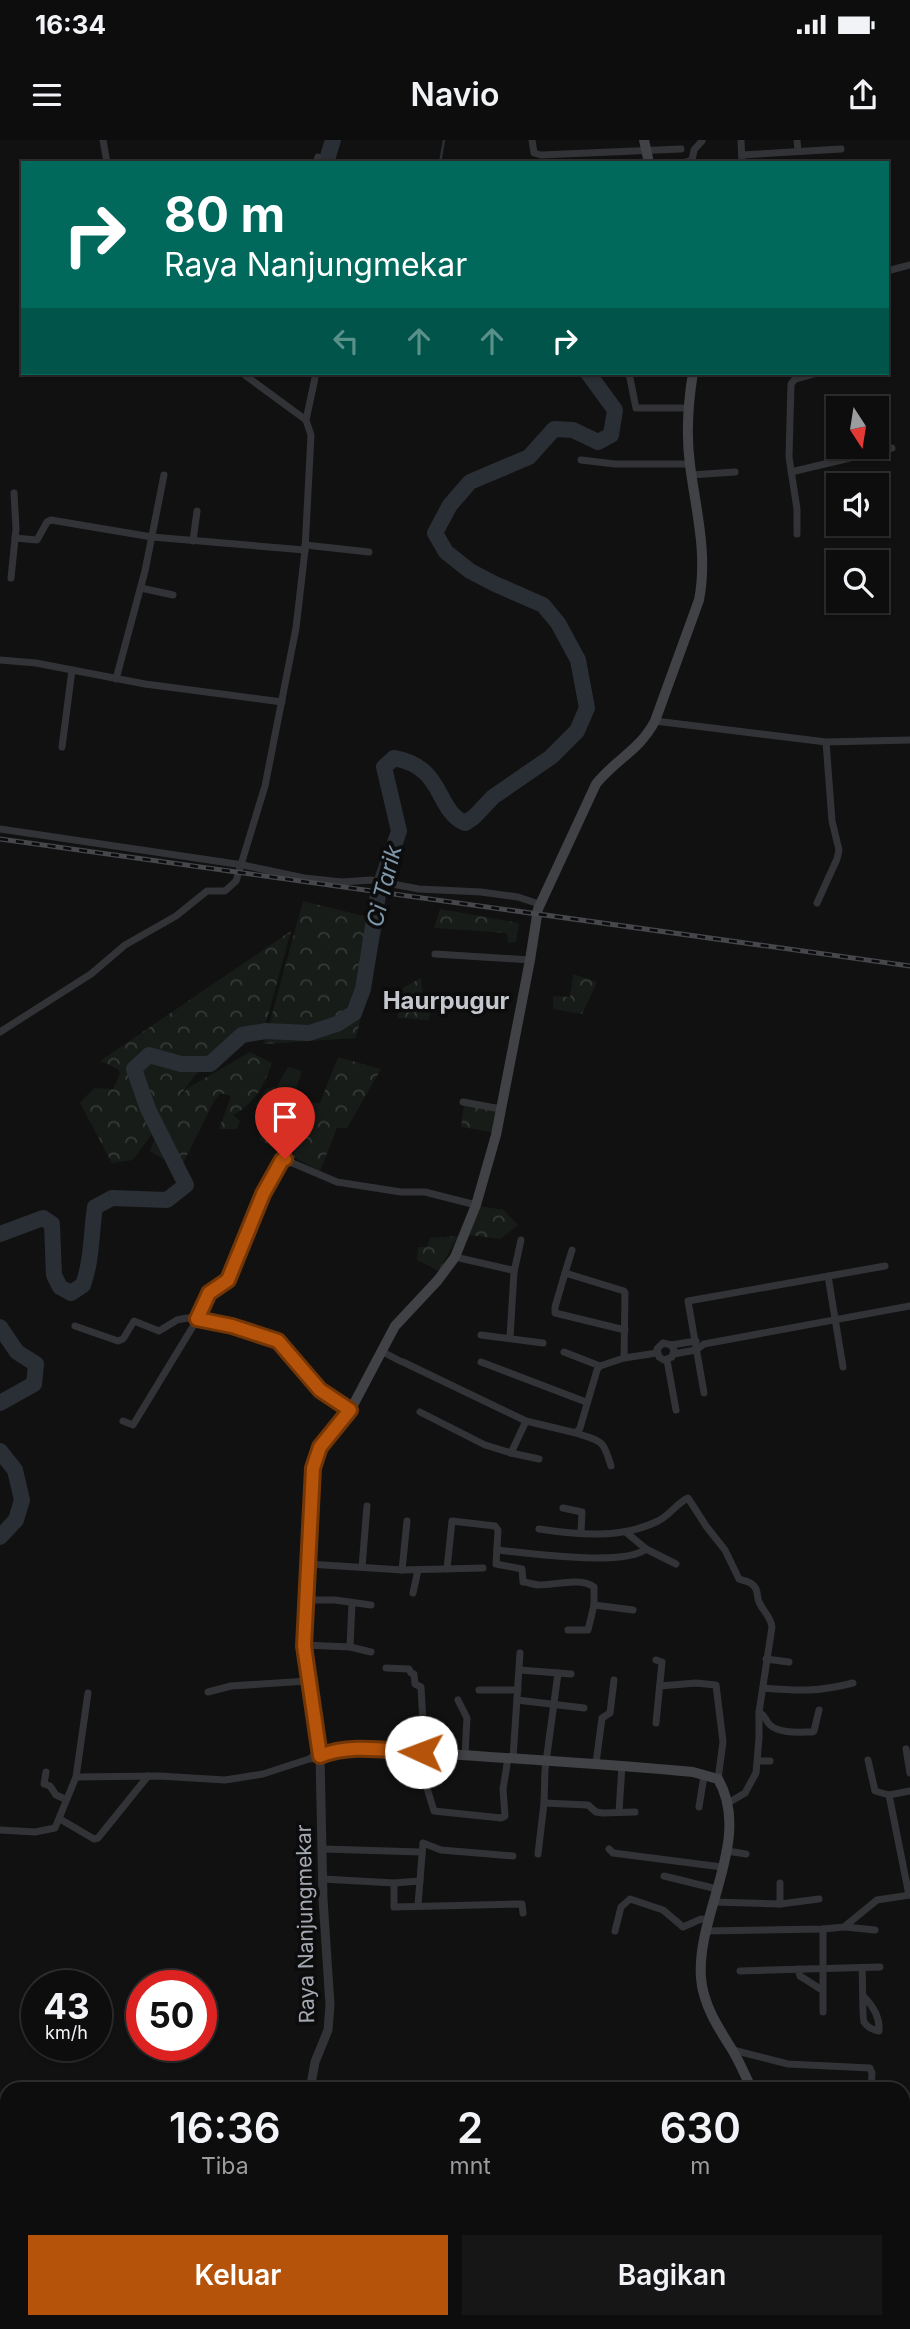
<!DOCTYPE html>
<html lang="id">
<style>
:root{--surface:#0d0d0e;--page:#161617;--text:#f1f3f6;--muted:#9a9c9e;--line:#2d2d2e;--accent:#b45309}
body{margin:0;font-family:Inter,sans-serif;background:var(--page);color:var(--text);height:100vh;display:flex;flex-direction:column;font-size:26px;white-space:nowrap}
*{box-sizing:border-box;margin:0}
p{font-size:23px;color:var(--muted)}
.icon{flex:none;width:38px;height:38px;fill:none;stroke:currentColor;stroke-width:2;stroke-linecap:round;stroke-linejoin:round}
.map{position:relative;flex:1;overflow:hidden}
.details{position:absolute;left:0px;top:1942px;width:910px;height:247px;display:flex;flex-direction:column;background:var(--surface);border-radius:21px 21px 0 0;box-shadow:0 2px 5px #0004,0 0 0 2px var(--line)}
.details>*{flex:none}
.top-card{position:absolute;left:21px;top:21px;width:868px;height:214px;border-radius:0px;box-shadow:0 2px 5px #0004,0 0 0 2px var(--line);background:#00695c;color:#fff;overflow:hidden}
.needle{width:46px;rotate:168deg}
.controls{position:absolute;left:826px;top:256px;display:grid;gap:14px}
.controls a{display:grid;place-items:center;width:63px;height:63px;border-radius:0px;background:var(--surface);box-shadow:0 2px 5px #0004,0 0 0 2px var(--line);font-size:35px}
.speed{position:absolute;left:21px;top:1830px;display:flex;gap:14px;font-size:35px;font-weight:700;text-align:center}
.speed>*{display:grid;place-content:center;width:91px;height:91px;border-radius:50%;background:var(--surface);box-shadow:0 2px 5px #0004,0 0 0 2px var(--line);line-height:1}
.speed small{font-size:18px;font-weight:400}
.speed .limit{border:10px solid #d22;background:#fff;color:#111}
.pin{position:absolute;display:grid;place-items:center;width:60px;height:60px;color:#fff;margin:-72px -30px;border-radius:50% 50% 50% 0;rotate:-45deg;box-shadow:0 0 7px #0007}
.pin .icon{rotate:45deg}
.me{position:absolute;width:77px;margin:-38px;rotate:272deg;stroke-linejoin:round;filter:drop-shadow(0 0 5px #0008)}
.turn{display:flex;align-items:center;gap:24px;height:147px;padding:0 28px;font-size:32px}
.turn .icon{width:91px;height:91px;stroke-width:2.5}
.turn b{display:block;font-size:49px;line-height:60px}
.lanes{display:flex;align-items:center;height:66px;padding:0 28px;background:#0003;justify-content:center;gap:35px;direction:ltr}
.lanes .off{opacity:.35}
.eta{display:flex;justify-content:space-evenly;align-items:center;height:119px;text-align:center}
.eta b{font-size:42px;font-weight:600;line-height:49px}
.button{display:flex;gap:14px;margin-top:auto;padding:14px 28px}
.button a{flex:1;height:80px;border-radius:0px;background:var(--accent);color:#fff;font-size:28px;font-weight:600;line-height:80px;text-align:center}
.button a+a{background:var(--page);color:var(--text)}
.status{display:flex;justify-content:space-between;align-items:center;height:49px;padding:0 35px;background:var(--surface);direction:ltr}
.status svg{height:19px;fill:currentColor}
header{display:flex;justify-content:space-between;align-items:center;height:91px;padding:0 28px;background:var(--surface);font-size:32px;font-weight:600}
.map>svg:first-child{display:block}
</style>
<div class="status"><b>16:34</b><svg viewBox="0 0 49 12"><path d="M0 12V9h3v3zM5 12V6h3v6zM10 12V3h3v9zM15 12V0h3v12zM26 1h20v11H26zM47 4h2v5h-2z"/></svg></div>
<header><svg class="icon" aria-label="menu" viewBox="0 0 24 24"><path d="M4 6h16M4 12h16M4 18h16"/></svg>Navio<svg class="icon" aria-label="share" viewBox="0 0 24 24"><path d="M12 15V3M7 8l5-5 5 5M5 13v7h14v-7"/></svg></header>
<div class="map">
<svg width="910" height="2189" viewBox="0 0 910 2189">
<defs>
<pattern id="forest-crowns" width="20" height="18" patternUnits="userSpaceOnUse" patternTransform="scale(1.75)"><rect width="20" height="18" fill="#171c18"/><path d="M2 6a3 3 0 1 1 6 0M12 15a3 3 0 1 1 6 0" fill="none" stroke="#363a37"/></pattern>
</defs>
<rect width="100%" height="100%" fill="#111112"/>
<!-- forest -->
<g fill="url(#forest-crowns)">
<polygon points="303,761 384,781 356,898 264,904"/>
<polygon points="440,769 519,783 516,802 508,803 507,793 434,788"/>
<path d="M291 791 265 886 195 935 179 957 188 948 250 912 272 923C264 946 255 963 233 975L240 981 237 989H219L231 956 221 953 214 961 180 1029 150 1011 162 980 133 1020 112 1023 80 963 94 948 113 949 120 934 118 929 100 921Z"/>
<polygon points="573,834 597,842 582,874 553,869 553,856 570,857"/>
<polygon points="421,838 423,861 432,863 429,880 398,878 397,851"/>
<polygon points="338,917 381,929 347,988 337,988 320,1031 293,1017 307,962 320,963"/>
<polygon points="288,927 302,931 276,1009 259,999 276,961 255,966 266,949 277,946"/>
<polygon points="464,965 496,970 492,992 461,987"/>
<polygon points="479,1066 504,1070 518,1085 500,1099 469,1095"/>
<polygon points="458,1096 439,1131 417,1120 418,1107 427,1107 430,1098"/>
</g>
<g fill="none" stroke-linecap="round" stroke-linejoin="round">
<!-- stream -->
<polyline stroke="#292f34" stroke-width="2.5" points="440,23 444,0"/>
<!-- river -->
<g stroke="#292f34" stroke-width="16">
<polyline points="326,23 333,0"/>
<path d="M0 1094 43 1078 52 1084 54 1135 60 1147 71 1153 83 1145C92 1120 91 1094 95 1067L112 1058 167 1060 186 1045 148 969 134 929 149 915 181 924H210L242 895 266 891 309 893 337 884 354 873 363 849 379 749 399 691 384 627 394 618C445 627 435 670 465 683L474 677 493 657 551 617 577 591 587 568 578 520 558 483 543 465 495 444 470 431 446 412 435 393 450 365 470 342 529 317 554 289 573 290 598 302 611 295 615 270 588 233"/>
<polyline points="0,1187 17,1212 36,1224 34,1244 0,1263"/>
<polyline points="0,1311 15,1330 22,1360 16,1380 0,1397"/>
</g>
<!-- minor -->
<g stroke="#323336" stroke-width="7">
<polyline points="103,0 107,23"/>
<polyline points="532,0 534,13 541,15 681,9"/>
<polyline points="741,0 742,23"/>
<polyline points="797,0 798,11"/>
<polyline points="742,15 841,9"/>
<polyline points="316,23 318,17"/>
<polyline points="683,23 692,20 694,10 702,1"/>
<polyline points="887,131 910,125"/>
<polyline points="629,233 636,268 689,268"/>
<polyline points="306,280 315,238"/>
<polyline points="581,320 615,324 689,324"/>
<polyline points="791,332 892,308"/>
<polyline points="691,335 735,332"/>
<polyline points="797,394 797,369 789,317 791,244 795,239 817,233"/>
<polyline points="15,398 37,400 47,382 51,380 152,397 305,410"/>
<polyline points="193,401 197,371"/>
<polyline points="305,405 369,412"/>
<polyline points="11,438 16,389 14,353"/>
<polyline points="141,448 173,455"/>
<polyline points="0,520 36,523 145,544 282,562"/>
<polyline points="116,539 145,431 164,335"/>
<polyline points="655,581 826,602 910,600"/>
<polyline points="62,607 72,530"/>
<polyline points="0,689 243,725 304,738 342,742 371,740 419,749 481,752 518,757 539,764"/>
<polyline points="817,763 837,719 839,710 832,681 826,602"/>
<polyline points="435,814 530,820"/>
<polyline points="0,892 91,834 125,805 176,776 207,751 225,751 236,741 265,646 296,488 305,410 311,295 306,280 242,233"/>
<polyline points="463,962 501,969"/>
<polyline points="455,1117 512,1130 514,1132 510,1197"/>
<polyline points="514,1132 521,1100"/>
<polyline points="565,1133 572,1110"/>
<polyline points="828,1136 843,1227"/>
<polyline points="75,1186 118,1201 123,1199 134,1181 159,1191 177,1180 187,1178 214,1181 272,1198 282,1204 320,1250 350,1271"/>
<polyline points="481,1195 543,1203"/>
<polyline points="671,1205 674,1210 672,1217 664,1220 659,1217 657,1209 663,1203 671,1205 696,1201"/>
<polyline points="381,1211 400,1221"/>
<polyline points="564,1212 600,1226"/>
<polyline points="674,1214 696,1210 704,1204 910,1166"/>
<polyline points="624,1218 657,1213"/>
<polyline points="667,1220 676,1270"/>
<polyline points="403,1222 526,1281 576,1293 580,1288 597,1230 600,1226 624,1218 625,1153 624,1151 565,1133 555,1167 555,1173 625,1190"/>
<polyline points="481,1222 586,1262"/>
<polyline points="704,1253 688,1161 885,1126"/>
<polyline points="420,1272 485,1305 511,1313"/>
<polyline points="123,1281 133,1285 195,1183 209,1153 228,1140 263,1054 283,1019 337,1042 401,1052 425,1052 476,1065"/>
<polyline points="526,1281 511,1313 539,1319"/>
<path d="M576 1293C602 1302 603 1299 611 1326"/>
<polyline points="563,1368 582,1372 581,1392"/>
<path d="M539 1389C578 1395 622 1399 658 1381 669 1376 677 1363 688 1358L706 1386 725 1410 739 1439C744 1441 750 1441 754 1446 759 1451 756 1456 759 1462 763 1471 771 1477 772 1487L759 1572V1598L756 1633 745 1653 728 1663"/>
<polyline points="627,1393 646,1409 676,1424"/>
<path d="M497 1410C527 1413 624 1427 646 1409"/>
<polyline points="308,1424 402,1430 483,1428"/>
<polyline points="362,1427 367,1366"/>
<path d="M447 1429 452 1381 495 1386 498 1390 496 1424 522 1429 523 1442C528 1442 534 1445 539 1445 555 1445 581 1437 594 1447V1465L588 1490H568"/>
<polyline points="402,1430 407,1381"/>
<polyline points="413,1453 418,1430"/>
<polyline points="307,1460 335,1460 371,1465"/>
<polyline points="594,1465 633,1470"/>
<polyline points="304,1505 350,1507 371,1512"/>
<polyline points="350,1507 352,1463"/>
<polyline points="766,1519 789,1522"/>
<polyline points="656,1520 662,1522 656,1583"/>
<polyline points="386,1528 409,1529 411,1533 414,1534 415,1544 421,1547 423,1582 421,1612"/>
<polyline points="520,1530 571,1534"/>
<polyline points="660,1546 696,1543 716,1545 723,1602 718,1639"/>
<path d="M763 1548C798 1551 818 1552 853 1543"/>
<polyline points="479,1550 518,1550"/>
<polyline points="208,1552 231,1546 308,1541"/>
<polyline points="458,1560 467,1578 465,1614"/>
<polyline points="517,1560 584,1568"/>
<path d="M759 1572C766 1576 765 1580 770 1585 780 1594 800 1592 812 1592L814 1591 819 1570"/>
<polyline points="906,1609 910,1633"/>
<polyline points="432,1613 427,1648 434,1671 501,1678 505,1676 503,1649 508,1618"/>
<polyline points="513,1618 520,1513"/>
<polyline points="868,1620 875,1651 889,1655 909,1755"/>
<polyline points="758,1621 770,1621"/>
<polyline points="596,1623 602,1578 610,1573 614,1540"/>
<polyline points="46,1632 44,1644 50,1646 56,1655 65,1659"/>
<polyline points="76,1637 88,1553"/>
<polyline points="889,1655 910,1651"/>
<polyline points="544,1663 588,1665 596,1672 603,1673 635,1672"/>
<polyline points="699,1667 704,1636"/>
<polyline points="619,1672 622,1625"/>
<polyline points="60,1679 94,1699 98,1698 148,1636"/>
<polyline points="0,1690 35,1692 55,1688 76,1637 159,1636 225,1640 263,1634 312,1618"/>
<polyline points="323,1709 421,1712"/>
<polyline points="609,1709 613,1713 722,1727"/>
<polyline points="727,1711 746,1714"/>
<polyline points="538,1714 544,1663 545,1630 558,1533"/>
<polyline points="664,1736 717,1749"/>
<polyline points="323,1739 394,1743 420,1741"/>
<polyline points="394,1743 394,1767 519,1764 522,1764 523,1773"/>
<polyline points="780,1743 780,1764"/>
<polyline points="713,1762 780,1764 819,1759"/>
<polyline points="418,1765 423,1703 441,1710 513,1716"/>
<polyline points="845,1787 875,1790"/>
<polyline points="615,1791 621,1767 630,1759 663,1770 683,1787 701,1779 708,1780"/>
<polyline points="706,1791 823,1789 844,1787 877,1760 910,1755"/>
<path d="M862 1828C863 1837 862 1878 864 1882 867 1887 874 1890 879 1891 880 1878 873 1866 864 1857"/>
<polyline points="798,1829 800,1836 822,1850"/>
<polyline points="740,1831 880,1827"/>
<polyline points="823,1872 823,1789"/>
<polyline points="733,1910 788,1924 870,1928 872,1933 871,1950"/>
<polyline points="438,2182 441,2189"/>
<polyline points="606,2182 606,2189"/>
<polyline points="510,2189 523,2182"/>
</g>
<!-- tertiary -->
<g stroke="#323336" stroke-width="9">
<polyline points="310,1950 315,1922 328,1890 330,1865 323,1759 320,1616 312,1618"/>
<polyline points="351,2182 351,2189"/>
</g>
<!-- secondary -->
<g stroke="#404246" stroke-width="10">
<polyline points="644,0 649,23"/>
<path d="M693 233C688 263 686 295 690 325 696 371 708 414 699 460L655 581C639 611 616 619 596 644L538 769 530 820 496 995 476 1065 455 1117 438 1140 395 1186 350 1271 320 1307 313 1328 312 1342 304 1505 320 1616C350 1603 398 1611 431 1613 519 1619 606 1624 693 1632L718 1639C753 1699 696 1774 701 1838 703 1865 719 1889 733 1911 740 1923 746 1937 752 1950"/>
<polyline points="799,2182 801,2189"/>
</g>
<defs>
<polyline id="rail" points="0,699 910,826"/>
</defs>
<!-- rail casing -->
<use href="#rail" stroke="#45474b" stroke-width="5"/>
<!-- rail -->
<use href="#rail" stroke="#0c0c0d" stroke-width="2.5" stroke-dasharray="8" stroke-linecap="butt"/>
</g>
<g fill="none" stroke-linecap="round" stroke-linejoin="round">
<defs>
<path id="route" d="M285 1019 282 1020 263 1054 228 1140 209 1153 197 1179 232 1186 278 1201 320 1250 350 1270 320 1307 313 1328 304 1506 320 1616C350 1603 389 1611 421 1612"/>
</defs>
<!-- route casing -->
<use href="#route" stroke="#753606" stroke-width="18"/>
<!-- route -->
<use href="#route" stroke="#b45309" stroke-width="12"/>
</g>
<g text-anchor="middle" dominant-baseline="central" stroke-width="7" stroke-linejoin="round" paint-order="stroke">
<!-- street labels -->
<g font-size="21" fill="#a3a8b1" stroke="#0c0c0d">
<text transform="translate(305 1784) rotate(-91)">Raya Nanjungmekar</text>
</g>
<!-- water labels -->
<g font-size="23" font-style="italic" fill="#7e96a9" stroke="#0c0c0d">
<text transform="translate(384 746) rotate(-76)">Ci Tarik</text>
</g>
<!-- quarter labels -->
<g font-size="24" font-weight="bold" fill="#c4c7cd" stroke="#0c0c0d">
<text x="446" y="860">Haurpugur</text>
</g>
</g>
</svg>
<div class="controls">
<a><svg class="needle" viewBox="-14 -14 28 28"><path d="M0-13l5 13h-10z" fill="#e53935"/><path d="M0 13l5-13h-10z" fill="#9a9c9e"/></svg></a>
<a><svg class="icon" aria-label="sound" viewBox="0 0 24 24"><path d="M4 9h4l5-4v14l-5-4H4zM17 9q2 3 0 6"/></svg></a>
<a><svg class="icon" aria-label="search" viewBox="0 0 24 24"><circle cx="10" cy="10" r="6"/><path d="M15 15l6 6"/></svg></a>
</div>
<div class="speed"><div>43<small>km/h</small></div><div class="limit">50</div></div>
<div class="pin" style="left:285px;top:1019px;background:#d93025"><svg class="icon" aria-label="arrive" viewBox="0 0 24 24"><path d="M6 21V4h12l-3 4 3 4H6"/></svg></div>
<svg class="me" style="left:421px;top:1612px" viewBox="-20 -20 40 40"><circle r="19" fill="#fff"/><path d="M0-13L10 11 0 6-10 11z" fill="#b45309"/></svg>
<div class="top-card">
<div class="turn"><svg class="icon" aria-label="right" viewBox="0 0 24 24"><path d="M7 20v-9h11M14 6l5 5-5 5"/></svg><div><b>80 m</b>Raya Nanjungmekar</div></div>
<div class="lanes"><svg class="icon off" aria-label="left" viewBox="0 0 24 24"><path d="M17 20v-9H6M10 6l-5 5 5 5"/></svg><svg class="icon off" aria-label="ahead" viewBox="0 0 24 24"><path d="M12 20V5M6 11l6-6 6 6"/></svg><svg class="icon off" aria-label="ahead" viewBox="0 0 24 24"><path d="M12 20V5M6 11l6-6 6 6"/></svg><svg class="icon" aria-label="right" viewBox="0 0 24 24"><path d="M7 20v-9h11M14 6l5 5-5 5"/></svg></div>
</div>
<section class="details">
<div class="eta">
<div><b>16:36</b><p>Tiba</p></div>
<div><b>2</b><p>mnt</p></div>
<div><b>630</b><p>m</p></div>
</div>
<div class="button"><a>Keluar</a><a>Bagikan</a></div>
</section>
</div>
